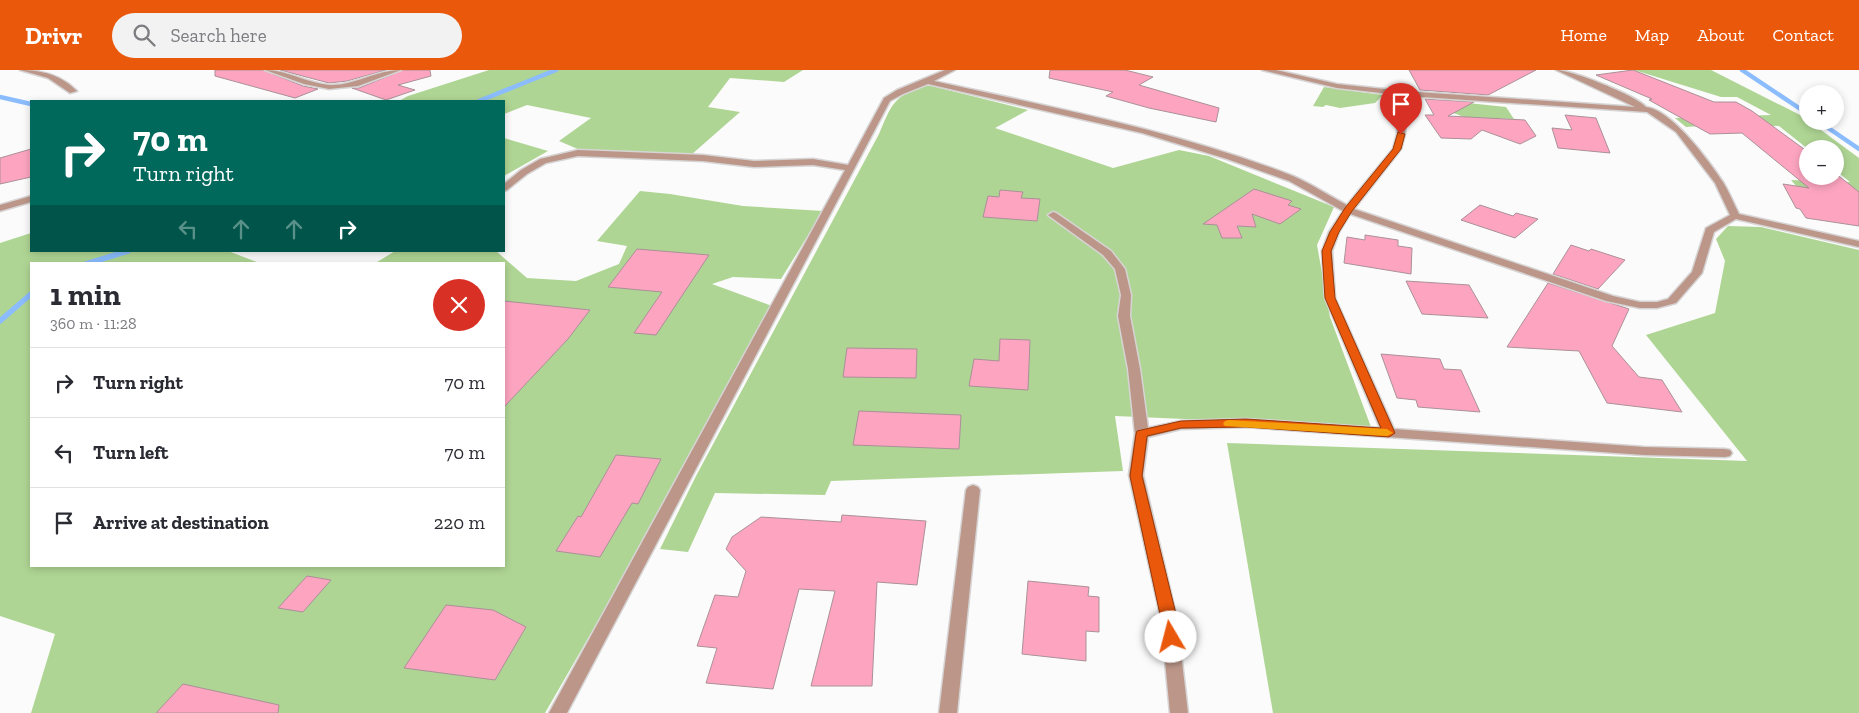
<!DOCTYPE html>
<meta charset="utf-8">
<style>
:root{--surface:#fff;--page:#f2f2f3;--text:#2b2b33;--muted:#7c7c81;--line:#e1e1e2;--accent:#ea580c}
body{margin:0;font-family:"Zilla Slab",serif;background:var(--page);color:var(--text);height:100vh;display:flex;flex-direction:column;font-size:19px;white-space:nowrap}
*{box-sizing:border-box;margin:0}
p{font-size:16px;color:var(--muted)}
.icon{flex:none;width:28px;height:28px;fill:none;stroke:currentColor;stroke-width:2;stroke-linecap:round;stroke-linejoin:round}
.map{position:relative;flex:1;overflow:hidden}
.drawer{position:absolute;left:30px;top:192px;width:475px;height:305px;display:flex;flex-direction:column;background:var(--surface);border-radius:0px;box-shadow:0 2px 8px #0003}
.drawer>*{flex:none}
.guide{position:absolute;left:30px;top:30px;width:475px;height:152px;border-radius:0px;box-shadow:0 2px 8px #0003;background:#00695c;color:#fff;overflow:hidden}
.tools{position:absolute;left:1799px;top:15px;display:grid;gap:10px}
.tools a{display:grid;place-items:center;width:45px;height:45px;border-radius:50%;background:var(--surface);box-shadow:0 2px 8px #0003;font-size:25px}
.pin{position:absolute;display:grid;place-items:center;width:42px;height:42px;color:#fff;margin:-51px -21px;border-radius:50% 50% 50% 0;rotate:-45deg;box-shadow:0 0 5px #0007}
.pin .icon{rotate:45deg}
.me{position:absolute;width:55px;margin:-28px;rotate:352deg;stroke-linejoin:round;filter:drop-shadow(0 0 4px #0008)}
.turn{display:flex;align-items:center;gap:18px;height:105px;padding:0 20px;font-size:22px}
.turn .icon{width:65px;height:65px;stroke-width:2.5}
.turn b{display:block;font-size:35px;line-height:42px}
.lanes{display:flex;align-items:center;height:48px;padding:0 20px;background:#0003;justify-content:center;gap:25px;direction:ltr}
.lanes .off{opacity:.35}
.round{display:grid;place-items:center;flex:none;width:52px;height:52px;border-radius:26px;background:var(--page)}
.headline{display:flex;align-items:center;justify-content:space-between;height:85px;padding:0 20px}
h1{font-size:30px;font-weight:800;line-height:38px}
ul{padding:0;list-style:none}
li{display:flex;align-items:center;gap:15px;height:70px;padding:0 20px;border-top:1px solid var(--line)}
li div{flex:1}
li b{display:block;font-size:19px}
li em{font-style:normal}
header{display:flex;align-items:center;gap:30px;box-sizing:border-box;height:70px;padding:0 25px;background:var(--accent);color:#fff}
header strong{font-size:24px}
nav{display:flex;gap:28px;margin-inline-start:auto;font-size:18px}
.search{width:350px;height:45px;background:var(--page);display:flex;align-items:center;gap:12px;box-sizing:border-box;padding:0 18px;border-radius:28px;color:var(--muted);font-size:19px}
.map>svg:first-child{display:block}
</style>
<header>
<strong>Drivr</strong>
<div class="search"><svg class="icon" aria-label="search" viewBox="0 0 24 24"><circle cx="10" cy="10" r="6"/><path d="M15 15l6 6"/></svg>Search here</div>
<nav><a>Home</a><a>Map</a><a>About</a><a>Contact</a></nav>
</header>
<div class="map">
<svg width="1859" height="643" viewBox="0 0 1859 643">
<rect width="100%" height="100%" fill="#fbfbfb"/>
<!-- green -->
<g fill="#afd594">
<polygon points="489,0 803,0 784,12 730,8 708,37 740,42 691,85 580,80 559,71 591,48 527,35 504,44 504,31 399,31 408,26"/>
<polygon points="1634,0 1711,0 1802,46 1859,88 1859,125 1797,117 1791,110 1850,112 1835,100 1835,79 1808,79 1779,56 1717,55 1686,57 1675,48 1771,45 1737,27 1721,27"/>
<path d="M922 16H932L1028 40 995 58 1113 98 1179 80 1209 86 1334 137 1317 175 1330 247 1371 357 1115 346 1123 401 831 411 825 425 715 423 688 482 660 479 696 406 879 64C891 36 892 28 922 16Z"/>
<polygon points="1324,17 1383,25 1375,33 1340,38 1326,35 1323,37 1313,36"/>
<polygon points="1468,33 1506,37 1514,49 1464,47 1443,39"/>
<polygon points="504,68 548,81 504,106"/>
<polygon points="640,121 670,124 743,136 823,141 781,209 733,207 712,214 772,236 617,518 545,643 31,643 55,564 0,546 0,173 31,163 31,181 228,181 262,194 31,194 31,496 504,496 504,194 374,194 395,181 496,181 527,208 576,211 619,194 627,176 597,171"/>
<polygon points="1728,156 1761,157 1859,180 1859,643 1273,643 1227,373 1747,391 1646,265 1715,243 1725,191 1716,169"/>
</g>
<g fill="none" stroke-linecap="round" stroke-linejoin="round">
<!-- stream-far1 -->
<g stroke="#8bbcfe" stroke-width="4.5">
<polyline points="1742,0 1808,44"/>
<polyline points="0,27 31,34"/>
<polyline points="479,31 556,0"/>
<polyline points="1818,51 1859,79"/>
</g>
<!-- stream -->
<g stroke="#8bbcfe" stroke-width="5.5">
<polyline points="86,194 128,181"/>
<polyline points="0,251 31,224"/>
</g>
</g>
<!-- building -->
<g fill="#fda5c0" stroke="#ab9098">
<polygon points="215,0 263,0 303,16 318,19 295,28 215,6"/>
<polygon points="280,0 386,0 347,11 329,13"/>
<polygon points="403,0 430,0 431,6 398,15 415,20 386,30 352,18 359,18"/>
<polygon points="1050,0 1125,0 1153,7 1139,15 1219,38 1216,52 1149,38 1106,26 1113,22 1049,8"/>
<polygon points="1409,0 1536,0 1488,25 1420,20"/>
<polygon points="1633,0 1714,32 1736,32 1752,41 1808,82 1808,106 1835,106 1835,103 1859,122 1859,156 1806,148 1800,139 1796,138 1783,114 1809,118 1742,63 1710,64 1649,30 1652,29 1596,5"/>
<polygon points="1425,29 1474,32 1448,46 1525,50 1536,66 1520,74 1482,60 1471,69 1441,68 1425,45 1434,45"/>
<polygon points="1565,45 1596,48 1610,83 1558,78 1552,58 1572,60"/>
<polygon points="31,79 31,107 0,114 0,88"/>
<polygon points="1254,119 1292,131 1288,135 1301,139 1280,154 1252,144 1256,157 1237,156 1242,168 1222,168 1217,155 1203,154"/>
<polygon points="1000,120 1023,122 1021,128 1040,129 1037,151 983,147 988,126 999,127"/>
<polygon points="1480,135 1513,146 1516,143 1538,149 1515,168 1461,150"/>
<polygon points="1365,165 1398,170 1398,176 1412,178 1411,204 1344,193 1347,167 1365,170"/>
<polygon points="1571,175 1589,181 1591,179 1625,190 1598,219 1553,204"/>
<polygon points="637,179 709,185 656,265 634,263 662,222 608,217"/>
<polygon points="1406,211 1469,215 1488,248 1422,244"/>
<polygon points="1548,213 1629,239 1612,276 1639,307 1662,310 1682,342 1607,333 1579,281 1507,277"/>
<polygon points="504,231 590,240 568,269 504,337"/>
<polygon points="1000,269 1030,270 1028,320 969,316 974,289 999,291"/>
<polygon points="847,278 917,279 916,308 843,307"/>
<polygon points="1381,284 1440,289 1444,299 1461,300 1480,342 1418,337 1416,330 1397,328"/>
<polygon points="859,341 961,345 959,379 853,375"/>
<polygon points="616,385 661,389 638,434 632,433 600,487 556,481 578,446 581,447"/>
<polygon points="842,445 926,451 917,515 877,512 872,616 811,616 835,521 799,519 773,619 706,613 717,578 697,576 715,525 738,527 746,501 726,479 732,467 761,447 841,452"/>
<polygon points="307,506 331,510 303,542 278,538"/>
<polygon points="1028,511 1089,517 1088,526 1099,527 1099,562 1086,561 1086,591 1022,584"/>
<polygon points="446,535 493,540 526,557 495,610 404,598"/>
<polygon points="183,614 279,635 278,643 156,643"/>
</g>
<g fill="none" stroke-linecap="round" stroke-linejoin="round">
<defs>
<g id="street">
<path d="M20 0C42 0 61 5 77 21L70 23 48 8Z"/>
<path d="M265 0C287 0 307 13 329 15 354 16 376 0 401 0L358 16 329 19 304 14Z"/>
<path d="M945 0H955L934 11C1055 38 1178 61 1293 106 1312 114 1329 126 1347 135L1393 79 1397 64 1399 25 1337 18 1262 0H1276L1337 14 1403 21 1635 37 1556 0C1572 0 1637 26 1646 37 1672 40 1709 91 1723 112 1729 122 1734 134 1739 144L1859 171V177L1736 149 1714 162 1702 203 1676 233 1657 238H1640L1606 231 1350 144 1339 162 1332 181 1335 228 1394 359 1644 377 1725 379 1730 380 1732 383 1730 386 1725 387 1644 385 1246 357 1181 359 1148 367 1143 405 1177 549 1188 643H1170L1161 549 1129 405 1135 364 1128 299 1118 246 1121 225 1115 199 1103 185 1048 145 1053 142 1056 143 1111 181 1125 199 1131 225 1130 246 1140 299 1148 358 1181 351 1246 349 1380 358 1325 228 1322 181 1329 162 1343 141 1289 111 1227 89 1142 63 928 14 903 24 890 31 567 643H549L845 100 813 95 754 97 703 91 578 86 546 93 527 104 507 120 504 121V114L521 100 540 89 578 80 703 85 754 91 813 89 848 95 884 28 897 20ZM1407 26 1647 42 1676 62 1715 113 1730 145 1706 158 1692 202 1668 229 1657 232H1640L1613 226 1354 139 1401 79 1405 64Z"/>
<polygon points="31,126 31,132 0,141 0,135"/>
<polygon points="973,415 978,417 980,420 957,643 939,643 966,420 968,417"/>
</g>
</defs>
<!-- street casing -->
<use href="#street" stroke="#d6d4d4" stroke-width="3"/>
<!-- street -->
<use href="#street" fill="#bc9789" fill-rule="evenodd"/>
</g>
<!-- route -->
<polygon fill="#ea580c" stroke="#983908" points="1398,62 1405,64 1401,79 1352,141 1339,162 1331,181 1335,228 1395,363 1389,367 1246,357 1181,358 1147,366 1142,406 1177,548 1179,567 1177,572 1171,573 1166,572 1130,406 1136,364 1137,361 1181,351 1246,349 1381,358 1325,228 1322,181 1330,162 1345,138 1393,79"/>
<!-- slow -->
<polygon fill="#f59e0b" points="1229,350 1387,359 1393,363 1387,366 1225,356 1223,354 1225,351"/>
</svg>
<div class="tools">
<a>+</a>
<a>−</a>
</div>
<div class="pin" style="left:1401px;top:64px;background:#d93025"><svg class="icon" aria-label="arrive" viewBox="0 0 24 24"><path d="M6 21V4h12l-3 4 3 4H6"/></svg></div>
<svg class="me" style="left:1171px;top:567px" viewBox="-20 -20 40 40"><circle r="19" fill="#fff"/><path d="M0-13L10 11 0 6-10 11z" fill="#ea580c"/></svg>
<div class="guide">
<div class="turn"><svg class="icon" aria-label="right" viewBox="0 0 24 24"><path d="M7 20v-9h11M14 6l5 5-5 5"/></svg><div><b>70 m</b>Turn right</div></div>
<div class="lanes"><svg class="icon off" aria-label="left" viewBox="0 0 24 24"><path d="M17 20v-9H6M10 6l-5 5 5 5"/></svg><svg class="icon off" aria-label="ahead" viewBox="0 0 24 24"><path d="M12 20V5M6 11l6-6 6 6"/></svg><svg class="icon off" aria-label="ahead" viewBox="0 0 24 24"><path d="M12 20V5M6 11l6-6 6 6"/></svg><svg class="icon" aria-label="right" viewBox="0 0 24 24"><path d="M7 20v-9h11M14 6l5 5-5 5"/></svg></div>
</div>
<section class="drawer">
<div class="headline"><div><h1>1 min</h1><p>360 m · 11:28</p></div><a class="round" style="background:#d93025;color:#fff"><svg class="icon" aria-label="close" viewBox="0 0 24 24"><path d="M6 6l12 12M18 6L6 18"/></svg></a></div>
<ul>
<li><svg class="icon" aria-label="right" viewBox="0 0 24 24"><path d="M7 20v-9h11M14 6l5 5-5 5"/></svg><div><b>Turn right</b></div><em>70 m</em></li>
<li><svg class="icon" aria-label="left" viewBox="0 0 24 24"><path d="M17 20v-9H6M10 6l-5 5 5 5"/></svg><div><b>Turn left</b></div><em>70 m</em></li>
<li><svg class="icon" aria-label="arrive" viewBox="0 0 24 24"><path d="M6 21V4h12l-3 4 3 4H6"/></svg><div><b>Arrive at destination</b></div><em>220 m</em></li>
</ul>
</section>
</div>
